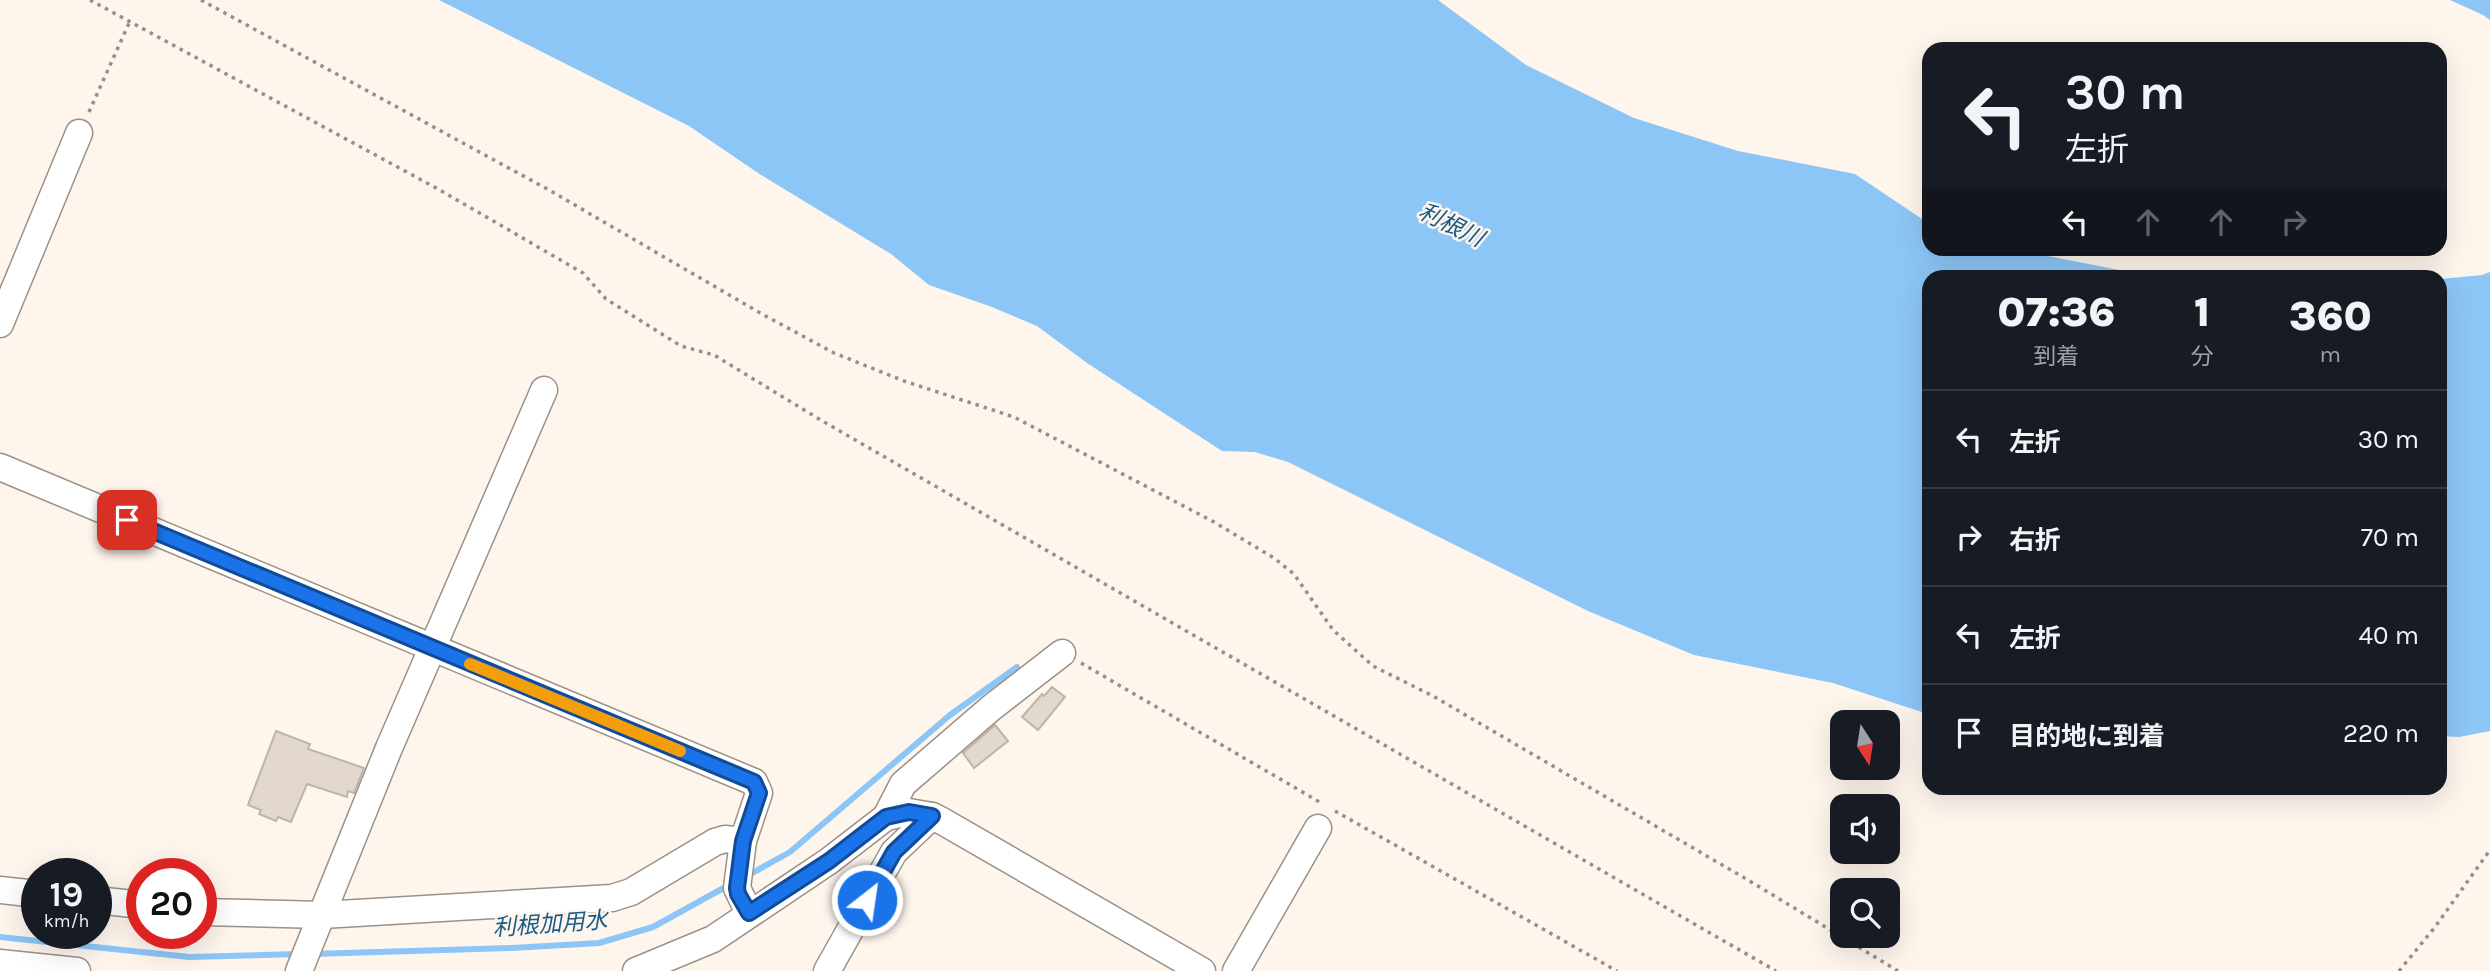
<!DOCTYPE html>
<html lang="ja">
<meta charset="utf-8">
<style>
:root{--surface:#171b24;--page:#20242c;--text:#f1f3f6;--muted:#9ea1a6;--line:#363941}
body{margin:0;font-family:Karla,"Noto Sans JP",sans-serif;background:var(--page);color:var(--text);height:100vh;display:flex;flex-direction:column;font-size:26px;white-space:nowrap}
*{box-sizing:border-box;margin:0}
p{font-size:23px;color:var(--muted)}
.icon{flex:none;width:38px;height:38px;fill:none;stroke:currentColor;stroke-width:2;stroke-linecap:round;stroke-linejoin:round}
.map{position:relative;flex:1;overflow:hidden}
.side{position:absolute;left:1922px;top:270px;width:525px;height:525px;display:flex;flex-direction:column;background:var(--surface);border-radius:21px;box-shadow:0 7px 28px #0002}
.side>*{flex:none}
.hud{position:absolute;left:1922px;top:42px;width:525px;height:214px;border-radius:21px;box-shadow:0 7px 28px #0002;background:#171b24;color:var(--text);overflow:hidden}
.needle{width:46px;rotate:168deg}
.buttons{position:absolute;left:1830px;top:710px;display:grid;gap:14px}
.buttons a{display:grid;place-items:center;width:70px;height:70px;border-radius:14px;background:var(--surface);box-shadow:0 7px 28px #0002;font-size:35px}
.speed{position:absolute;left:21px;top:858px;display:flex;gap:14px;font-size:35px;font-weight:700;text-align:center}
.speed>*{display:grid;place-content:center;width:91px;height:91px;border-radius:50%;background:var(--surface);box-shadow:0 7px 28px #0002;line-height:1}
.speed small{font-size:18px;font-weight:400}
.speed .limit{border:10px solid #d22;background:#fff;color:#111}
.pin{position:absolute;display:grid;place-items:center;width:60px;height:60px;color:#fff;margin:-30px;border-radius:14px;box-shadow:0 4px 10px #0006}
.me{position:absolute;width:77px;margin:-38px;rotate:30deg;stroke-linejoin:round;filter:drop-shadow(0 0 5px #0008)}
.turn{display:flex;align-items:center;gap:24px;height:147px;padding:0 28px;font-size:32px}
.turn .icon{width:91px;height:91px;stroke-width:2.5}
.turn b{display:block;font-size:49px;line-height:60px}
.lanes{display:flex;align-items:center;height:66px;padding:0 28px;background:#0003;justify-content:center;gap:35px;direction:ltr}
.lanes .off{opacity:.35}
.eta{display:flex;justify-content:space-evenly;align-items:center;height:119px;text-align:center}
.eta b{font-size:42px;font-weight:800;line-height:49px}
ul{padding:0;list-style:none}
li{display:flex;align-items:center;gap:21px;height:98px;padding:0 28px;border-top:2px solid var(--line)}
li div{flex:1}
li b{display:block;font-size:26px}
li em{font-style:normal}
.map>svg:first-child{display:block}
</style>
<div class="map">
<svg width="2490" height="971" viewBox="0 0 2490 971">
<rect width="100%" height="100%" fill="#fef5ed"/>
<!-- water -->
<g fill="#8cc6f6">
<polygon points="439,0 1438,0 1526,65 1634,118 1738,151 1855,174 1928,223 1928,248 2031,249 2048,256 2150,276 1928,276 1928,714 1833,683 1694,655 1588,611 1288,462 1255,452 1222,451 1087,363 1037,326 992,307 929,285 891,254 761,175 689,126"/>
<polygon points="2450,0 2490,0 2490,20 2483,15"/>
<polygon points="2490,272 2490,731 2459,737 2440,736 2440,279 2482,275"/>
</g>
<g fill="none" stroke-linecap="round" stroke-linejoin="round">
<!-- stream -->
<g stroke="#8cc6f6" stroke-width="6">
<polyline points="745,877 790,852 950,715 1017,667"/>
<polyline points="0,937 189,957 298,954"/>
<polyline points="312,954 512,948 599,943 653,927 729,885"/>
</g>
</g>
<!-- building -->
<g fill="#e2d8ce" stroke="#beb4aa" stroke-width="2">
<polygon points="1052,687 1065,697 1038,730 1022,717 1042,694 1044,696"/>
<polygon points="995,725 1008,741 974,768 963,753"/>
<polygon points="276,731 310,744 308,749 364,768 354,793 348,791 347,797 307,784 291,822 278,817 276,821 259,814 261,810 248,805"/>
</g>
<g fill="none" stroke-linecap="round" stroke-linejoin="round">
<defs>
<g id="minor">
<polyline points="0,324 79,133"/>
<polyline points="0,467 754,782 759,793 743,841 737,888 749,913"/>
<polyline points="886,817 903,784 991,708 1062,653"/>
<polyline points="0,890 37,894"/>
<polyline points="96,900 142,905"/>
<polyline points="201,912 322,915 612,898 631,892 715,842 725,839 743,841"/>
<polyline points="0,963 77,971"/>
<polyline points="299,971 389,748 544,390"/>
<polyline points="636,971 713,939 829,861 886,817 909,812 932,816 942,821 1202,971"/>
<polyline points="827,971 894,852 932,816"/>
<polyline points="1236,971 1318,828"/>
</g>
</defs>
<!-- minor casing -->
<use href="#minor" stroke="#9b9188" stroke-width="29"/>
<!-- path -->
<g stroke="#968f8a" stroke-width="3.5" stroke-dasharray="3.5 5" stroke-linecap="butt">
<polyline points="90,0 438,189 583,273 606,299 681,346 714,355 824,422 1776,971"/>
<polyline points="201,0 549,190 762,314 834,353 904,381 1014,417 1214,522 1274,558 1294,574 1333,630 1373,666 1433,696 1753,883 1898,971"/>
<polyline points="89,112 130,21"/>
<polyline points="1081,663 1323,804"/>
<polyline points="1335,811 1617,971"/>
<polyline points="2399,971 2435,927 2490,850"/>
</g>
<!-- minor -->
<use href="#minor" stroke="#fff" stroke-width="26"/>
</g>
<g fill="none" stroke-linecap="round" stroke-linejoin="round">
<defs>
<polyline id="route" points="127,520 754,782 759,793 743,841 737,888 738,894 749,913 829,861 886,817 909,812 932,816 894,852 867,900"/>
</defs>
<!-- route casing -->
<use href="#route" stroke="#114b97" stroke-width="18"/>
<!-- route -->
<use href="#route" stroke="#1a73e8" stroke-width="12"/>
<!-- slow -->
<polyline stroke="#f59e0b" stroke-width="12" points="470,664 680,751"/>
</g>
<g text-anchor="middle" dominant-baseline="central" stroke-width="5" stroke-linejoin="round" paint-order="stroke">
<!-- water labels -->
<g font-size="23" font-style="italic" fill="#1a5a87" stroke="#fef5ed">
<text transform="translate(1451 225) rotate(26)">利根川</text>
<text transform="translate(550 924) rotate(-4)">利根加用水</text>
</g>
</g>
</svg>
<div class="buttons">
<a><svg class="needle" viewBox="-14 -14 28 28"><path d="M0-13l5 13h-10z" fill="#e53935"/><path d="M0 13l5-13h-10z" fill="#9ea1a6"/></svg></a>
<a><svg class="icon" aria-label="sound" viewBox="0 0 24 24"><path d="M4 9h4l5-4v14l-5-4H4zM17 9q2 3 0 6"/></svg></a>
<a><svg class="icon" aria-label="search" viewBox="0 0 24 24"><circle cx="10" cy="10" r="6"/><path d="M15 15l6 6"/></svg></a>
</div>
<div class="speed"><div>19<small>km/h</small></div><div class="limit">20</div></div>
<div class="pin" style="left:127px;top:520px;background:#d93025"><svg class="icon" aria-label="arrive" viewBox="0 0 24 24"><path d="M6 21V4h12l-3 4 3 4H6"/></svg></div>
<svg class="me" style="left:867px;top:900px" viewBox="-20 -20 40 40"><circle r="17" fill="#1a73e8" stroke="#fff" stroke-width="3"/><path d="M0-11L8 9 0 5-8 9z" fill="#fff"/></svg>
<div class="hud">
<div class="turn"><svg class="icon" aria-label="left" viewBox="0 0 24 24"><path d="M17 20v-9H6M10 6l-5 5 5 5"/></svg><div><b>30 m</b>左折</div></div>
<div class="lanes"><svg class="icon" aria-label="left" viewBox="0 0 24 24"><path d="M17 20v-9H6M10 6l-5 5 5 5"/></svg><svg class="icon off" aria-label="ahead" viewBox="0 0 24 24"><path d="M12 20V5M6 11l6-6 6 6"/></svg><svg class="icon off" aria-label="ahead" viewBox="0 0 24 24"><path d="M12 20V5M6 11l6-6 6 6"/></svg><svg class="icon off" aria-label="right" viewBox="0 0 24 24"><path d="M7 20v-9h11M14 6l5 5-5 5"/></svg></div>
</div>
<section class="side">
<div class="eta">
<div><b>07:36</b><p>到着</p></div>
<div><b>1</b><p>分</p></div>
<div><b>360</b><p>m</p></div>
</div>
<ul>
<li><svg class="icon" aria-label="left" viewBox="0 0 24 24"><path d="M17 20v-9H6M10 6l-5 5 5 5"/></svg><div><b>左折</b></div><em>30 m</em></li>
<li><svg class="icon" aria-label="right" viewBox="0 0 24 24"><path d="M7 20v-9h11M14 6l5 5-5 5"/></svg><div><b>右折</b></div><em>70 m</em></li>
<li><svg class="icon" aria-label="left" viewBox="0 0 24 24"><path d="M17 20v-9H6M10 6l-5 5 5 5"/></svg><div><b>左折</b></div><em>40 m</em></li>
<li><svg class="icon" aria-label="arrive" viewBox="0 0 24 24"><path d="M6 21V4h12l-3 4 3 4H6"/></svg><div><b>目的地に到着</b></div><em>220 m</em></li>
</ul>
</section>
</div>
